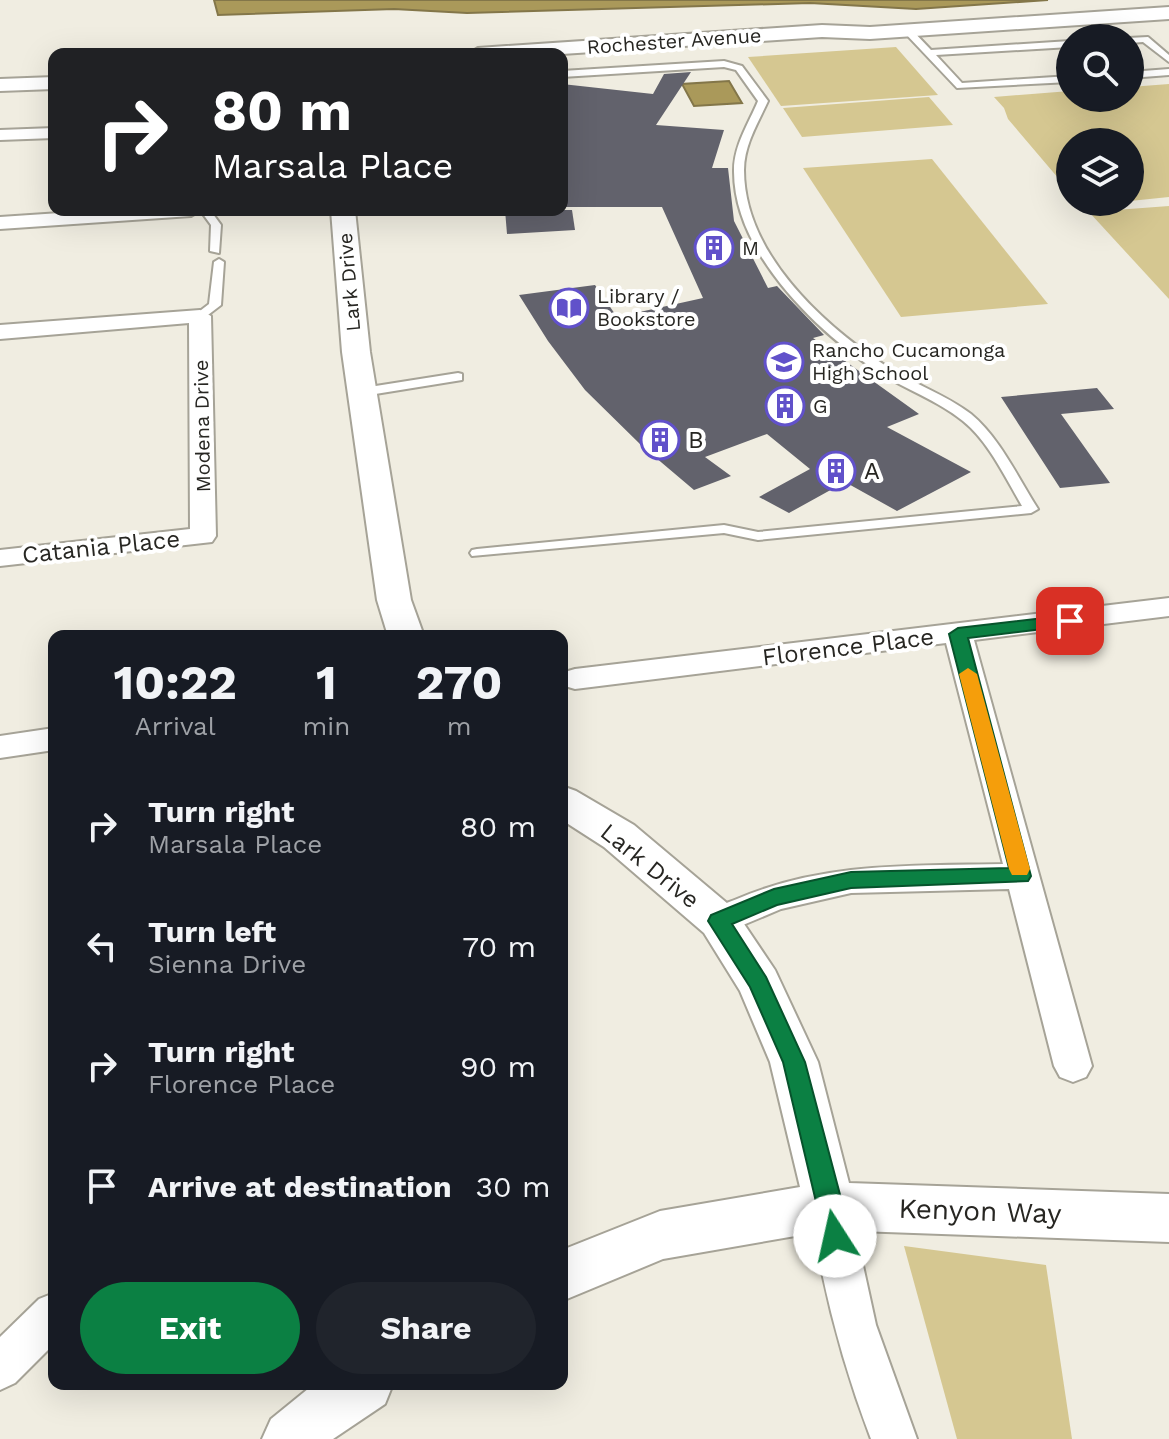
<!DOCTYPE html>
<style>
:root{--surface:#171b24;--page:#20242c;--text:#f1f3f6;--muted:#9ea1a6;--accent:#0b8043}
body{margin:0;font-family:"Work Sans",sans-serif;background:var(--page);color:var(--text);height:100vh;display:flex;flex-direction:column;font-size:30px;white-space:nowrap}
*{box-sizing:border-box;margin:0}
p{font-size:26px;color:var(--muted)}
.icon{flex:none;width:44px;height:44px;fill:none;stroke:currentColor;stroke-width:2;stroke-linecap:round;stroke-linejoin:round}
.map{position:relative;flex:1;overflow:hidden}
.panel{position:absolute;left:48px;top:630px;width:520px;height:760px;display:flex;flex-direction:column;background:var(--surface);border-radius:16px;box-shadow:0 8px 32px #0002}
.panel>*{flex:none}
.hud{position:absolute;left:48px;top:48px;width:520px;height:168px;border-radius:16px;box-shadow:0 8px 32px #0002;background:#202124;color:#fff;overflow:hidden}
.buttons{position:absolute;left:1056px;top:24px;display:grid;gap:16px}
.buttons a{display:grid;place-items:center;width:88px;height:88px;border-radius:50%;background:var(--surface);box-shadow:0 8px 32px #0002;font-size:40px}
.pin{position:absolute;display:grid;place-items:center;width:68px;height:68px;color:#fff;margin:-34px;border-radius:16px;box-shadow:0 4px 12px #0006}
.me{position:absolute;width:88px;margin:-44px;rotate:350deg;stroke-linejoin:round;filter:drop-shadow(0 0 6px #0008)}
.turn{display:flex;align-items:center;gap:28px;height:168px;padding:0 32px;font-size:36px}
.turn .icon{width:104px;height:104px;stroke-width:2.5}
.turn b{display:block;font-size:56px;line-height:68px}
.eta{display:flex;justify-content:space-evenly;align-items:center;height:136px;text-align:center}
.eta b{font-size:48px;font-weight:700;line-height:56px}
.action{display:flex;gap:16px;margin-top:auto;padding:16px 32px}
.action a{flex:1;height:92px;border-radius:48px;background:var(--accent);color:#fff;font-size:32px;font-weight:700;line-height:92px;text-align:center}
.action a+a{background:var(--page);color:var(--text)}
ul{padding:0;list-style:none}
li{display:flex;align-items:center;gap:24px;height:120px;padding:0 32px}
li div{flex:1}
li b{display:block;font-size:30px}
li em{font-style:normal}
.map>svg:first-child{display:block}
</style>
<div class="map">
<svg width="1169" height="1439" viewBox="0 0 1169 1439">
<rect width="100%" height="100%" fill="#f0ede1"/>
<!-- green -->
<g fill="#d5c791">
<polygon points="896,47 938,95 781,106 748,57"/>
<polygon points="1169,84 1169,197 1130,201 1130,142 1070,142 1070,192 1008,119 1004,108 994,97 1070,91 1070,98 1130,98 1130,87"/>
<polygon points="929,97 953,125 802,137 783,108"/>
<polygon points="932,159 1048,304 901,317 803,168"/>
<polygon points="1169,206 1169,299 1089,212"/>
<polygon points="904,1246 1046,1265 1072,1439 957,1439"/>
</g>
<!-- water -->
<g fill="#aa995a" stroke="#837649" stroke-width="2">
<polygon points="214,0 1048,0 916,9 810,3 467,13 394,9 218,15"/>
<polygon points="729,81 742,103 694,106 682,84"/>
</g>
<!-- building -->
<g fill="#62626c">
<polygon points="691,72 656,125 724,130 712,168 728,168 734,221 768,288 777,286 824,335 813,338 919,414 887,427 971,472 897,511 845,482 789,513 759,497 810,469 767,434 705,457 731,476 694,490 642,446 585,390 548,341 519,295 595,285 617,317 703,298 662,207 562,207 562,84 653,94 664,74"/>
<polygon points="505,210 572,210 575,230 507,234"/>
<polygon points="1097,388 1114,409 1061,414 1110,483 1060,488 1001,397"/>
</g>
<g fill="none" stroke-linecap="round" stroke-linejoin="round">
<defs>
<g id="service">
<polygon points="904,28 910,28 931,50 1070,41 1070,47 936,55 962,83 1070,76 1070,82 957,88 904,32"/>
<polygon points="1148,37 1169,55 1169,62 1143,42 1130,43 1128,38"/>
<path d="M724 61 742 66 768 101C758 123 744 145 744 170 744 253 822 324 886 366 913 384 945 394 971 414 1000 438 1018 478 1038 509L1031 513 758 540 724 533 472 556 470 553 472 550 477 549 724 525 758 532 1022 506C1005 477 989 442 963 421 937 400 905 389 878 372 815 330 733 251 734 170 734 145 749 123 758 101L736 70 724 67 562 77V71Z"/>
<polygon points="1169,69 1169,75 1130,78 1130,72"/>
<polygon points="200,210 210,210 221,225 219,253 210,251 211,225"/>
<polygon points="219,259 224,262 221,305 204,318 196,318 196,314 209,304 214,262"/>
<polygon points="458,373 462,374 462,380 363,396 357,392 363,388"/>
</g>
<g id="minor">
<polygon points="54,128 54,138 0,140 0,130"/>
<polygon points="105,210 201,210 191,216 0,229 0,217"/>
<polygon points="200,310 211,316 216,536 212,542 0,566 0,550 190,529 189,323 0,339 0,325"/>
<path d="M1169 598V616L974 640 1092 1066 1086 1077 1073 1082 1060 1077 1054 1066 1009 889 851 893 781 909 719 935 707 931 702 921C709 907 723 905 737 899 823 862 911 866 1003 864L946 643 575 689 565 686 562 682 565 672 575 669Z"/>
<polygon points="54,728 54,750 0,758 0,736"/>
<path d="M830 1187 844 1193 850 1206 876 1325 917 1439H871C842 1363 822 1286 810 1206L816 1193Z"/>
<polygon points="54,1293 54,1344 15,1383 0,1390 0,1337 39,1299"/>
</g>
<g id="tertiary">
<polygon points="1169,7 1169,19 870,39 822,37 562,54 468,54 478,48 822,25 870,27"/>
<polygon points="54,77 54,89 0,91 0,79"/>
<polygon points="331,210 355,210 370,352 411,600 424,636 388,636 377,600 342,352"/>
<polygon points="562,786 576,791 634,825 734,909 775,970 818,1062 849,1183 1169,1194 1169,1242 830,1230 663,1259 562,1301 562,1250 660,1211 800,1187 770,1062 740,991 704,933 604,847 562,820"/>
<polygon points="314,1384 393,1384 385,1404 333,1439 262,1439 271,1419"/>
</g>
</defs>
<!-- service casing -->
<use href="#service" stroke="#a6a397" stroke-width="4"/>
<!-- minor casing -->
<use href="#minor" stroke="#a6a397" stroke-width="4"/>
<!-- tertiary casing -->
<use href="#tertiary" stroke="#a6a397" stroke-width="4"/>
<!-- service -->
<use href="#service" fill="#fff" fill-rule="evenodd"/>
<!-- minor -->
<use href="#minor" fill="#fff" fill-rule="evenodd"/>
<!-- tertiary -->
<use href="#tertiary" fill="#fff" fill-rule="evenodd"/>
</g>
<!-- route -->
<polygon fill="#0b8043" stroke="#07532c" stroke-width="2" points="1070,615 1076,617 1079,621 1076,625 968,638 1031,876 1028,881 851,888 777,905 732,924 766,977 805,1062 843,1206 847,1236 843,1244 835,1248 826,1244 783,1062 750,987 708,921 711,915 774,889 851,872 1009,868 949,634 958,628"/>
<!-- slow -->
<polygon fill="#f59e0b" points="968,668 977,674 1030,869 1027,875 1012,875 1009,869 959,674"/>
<!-- icons -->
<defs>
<symbol id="building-ring" viewBox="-11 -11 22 22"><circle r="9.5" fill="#fff" stroke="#6151ca" stroke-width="1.5"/><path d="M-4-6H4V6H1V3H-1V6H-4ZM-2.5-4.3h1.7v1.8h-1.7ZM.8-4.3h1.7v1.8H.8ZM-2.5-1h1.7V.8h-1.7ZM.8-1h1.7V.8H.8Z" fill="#6151ca"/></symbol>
<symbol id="library-ring" viewBox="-11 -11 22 22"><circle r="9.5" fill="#fff" stroke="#6151ca" stroke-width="1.5"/><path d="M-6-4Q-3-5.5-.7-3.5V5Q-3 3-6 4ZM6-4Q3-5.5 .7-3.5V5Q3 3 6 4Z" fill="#6151ca"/></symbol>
<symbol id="school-ring" viewBox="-11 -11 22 22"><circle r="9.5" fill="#fff" stroke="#6151ca" stroke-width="1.5"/><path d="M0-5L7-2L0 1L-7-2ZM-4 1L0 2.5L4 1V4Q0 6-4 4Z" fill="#6151ca"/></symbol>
</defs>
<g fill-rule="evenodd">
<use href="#building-ring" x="692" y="226" width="44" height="44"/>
<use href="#library-ring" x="547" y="286" width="44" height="44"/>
<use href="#school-ring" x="762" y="340" width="44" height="44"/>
<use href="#building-ring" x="763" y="384" width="44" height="44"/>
<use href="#building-ring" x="638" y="418" width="44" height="44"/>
<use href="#building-ring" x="814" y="449" width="44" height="44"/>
</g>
<g text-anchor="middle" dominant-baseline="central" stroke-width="8" stroke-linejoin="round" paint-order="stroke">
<!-- far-street labels -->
<g font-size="20" fill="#272622" stroke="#fff">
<text transform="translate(674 41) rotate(-4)">Rochester Avenue</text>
<text transform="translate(349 282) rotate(-95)">Lark Drive</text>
<text transform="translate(202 426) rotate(-91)">Modena Drive</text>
</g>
<!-- far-poi labels -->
<g font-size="20" fill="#272622" stroke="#fff" text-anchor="start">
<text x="742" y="248">M</text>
<text x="597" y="296">Library /<tspan x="597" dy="23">Bookstore</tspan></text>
<text x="812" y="350">Rancho Cucamonga<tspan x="812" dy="23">High School</tspan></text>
<text x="813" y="406">G</text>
</g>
<!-- poi labels -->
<g font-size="24" fill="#272622" stroke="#fff" text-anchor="start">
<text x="688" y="440">B</text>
<text x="864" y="471">A</text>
</g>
<!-- street labels -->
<g font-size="24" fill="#272622" stroke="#fff">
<text transform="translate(101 547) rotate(-6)">Catania Place</text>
<text transform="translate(848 647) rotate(-7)">Florence Place</text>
<text transform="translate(650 866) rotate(39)">Lark Drive</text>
</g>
<!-- near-street labels -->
<g font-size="28" fill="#272622" stroke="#fff">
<text transform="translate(980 1211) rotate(2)">Kenyon Way</text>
</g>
</g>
</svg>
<div class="buttons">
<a><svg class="icon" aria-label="search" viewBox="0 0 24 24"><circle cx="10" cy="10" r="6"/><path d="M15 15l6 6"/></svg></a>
<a><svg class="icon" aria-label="layers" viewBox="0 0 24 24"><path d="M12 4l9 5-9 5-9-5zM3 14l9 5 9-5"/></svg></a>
</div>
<div class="pin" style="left:1070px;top:621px;background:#d93025"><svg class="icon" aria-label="arrive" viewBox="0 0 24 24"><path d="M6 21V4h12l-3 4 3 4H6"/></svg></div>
<svg class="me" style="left:835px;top:1236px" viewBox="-20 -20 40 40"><circle r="19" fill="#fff"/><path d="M0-13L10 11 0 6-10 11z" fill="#0b8043"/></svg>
<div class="hud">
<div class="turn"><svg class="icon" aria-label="right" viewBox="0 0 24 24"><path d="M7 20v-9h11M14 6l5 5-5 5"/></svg><div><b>80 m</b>Marsala Place</div></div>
</div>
<section class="panel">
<div class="eta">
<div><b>10:22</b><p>Arrival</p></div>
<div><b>1</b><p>min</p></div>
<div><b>270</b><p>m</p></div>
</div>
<ul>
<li><svg class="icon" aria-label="right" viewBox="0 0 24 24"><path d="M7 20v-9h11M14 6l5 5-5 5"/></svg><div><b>Turn right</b><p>Marsala Place</p></div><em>80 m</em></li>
<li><svg class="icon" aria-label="left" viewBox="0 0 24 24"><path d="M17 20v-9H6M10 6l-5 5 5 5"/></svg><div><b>Turn left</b><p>Sienna Drive</p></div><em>70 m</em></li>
<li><svg class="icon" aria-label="right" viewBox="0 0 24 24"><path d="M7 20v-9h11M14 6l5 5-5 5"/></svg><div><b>Turn right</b><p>Florence Place</p></div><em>90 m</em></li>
<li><svg class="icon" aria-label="arrive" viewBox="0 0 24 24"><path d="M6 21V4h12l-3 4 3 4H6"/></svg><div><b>Arrive at destination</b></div><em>30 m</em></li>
</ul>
<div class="action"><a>Exit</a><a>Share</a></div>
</section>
</div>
